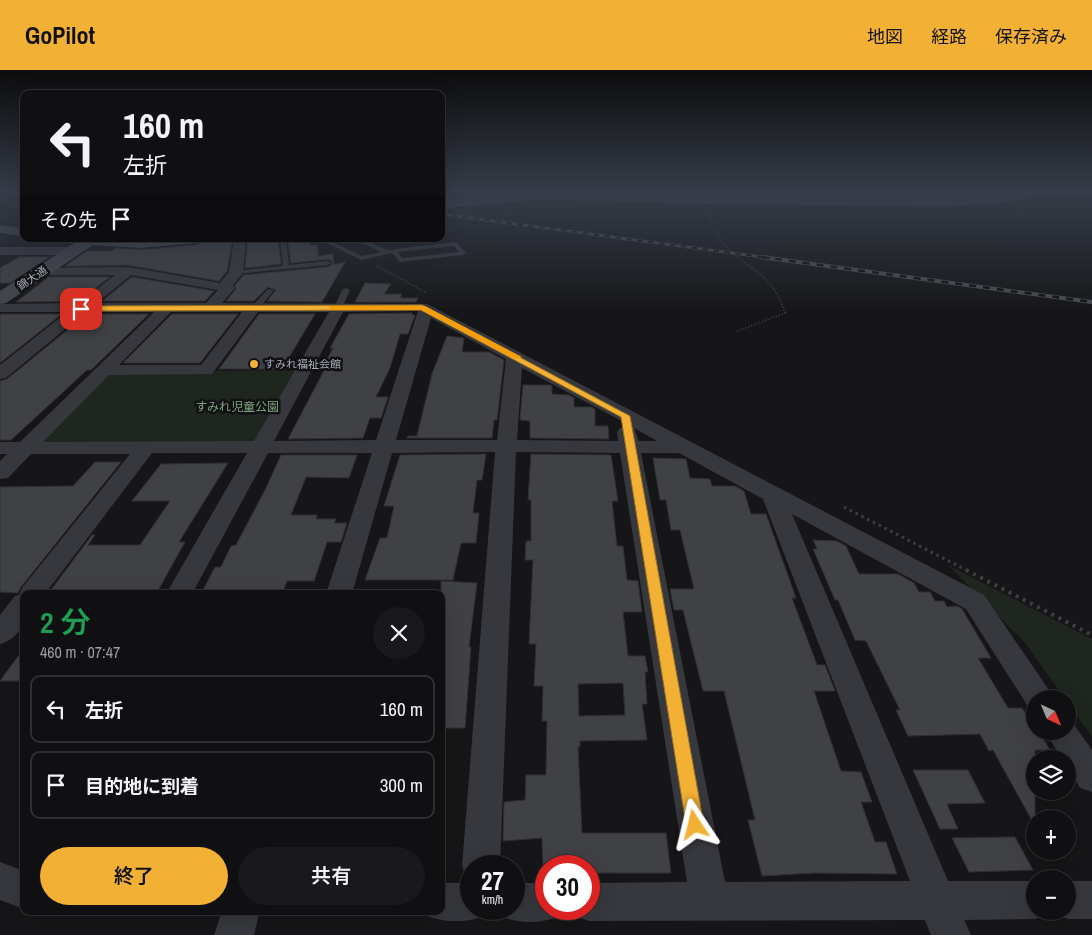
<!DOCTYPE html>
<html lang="ja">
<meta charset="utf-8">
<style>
:root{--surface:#101012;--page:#19191b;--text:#f1f3f6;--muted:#9c9d9f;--line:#303032;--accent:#f2b134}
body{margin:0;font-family:"Archivo Narrow","Noto Sans JP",sans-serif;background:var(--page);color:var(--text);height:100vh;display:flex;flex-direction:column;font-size:19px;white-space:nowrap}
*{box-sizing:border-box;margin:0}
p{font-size:16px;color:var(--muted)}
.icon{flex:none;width:28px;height:28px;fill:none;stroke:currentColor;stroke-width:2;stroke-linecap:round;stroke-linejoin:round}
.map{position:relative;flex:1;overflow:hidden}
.details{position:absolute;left:20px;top:520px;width:425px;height:325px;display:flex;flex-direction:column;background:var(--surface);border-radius:10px;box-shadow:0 5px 20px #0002,0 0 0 1px var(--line)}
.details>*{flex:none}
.guide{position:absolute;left:20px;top:20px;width:425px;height:152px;border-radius:10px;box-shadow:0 5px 20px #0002,0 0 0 1px var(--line);background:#101012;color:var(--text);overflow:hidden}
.needle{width:32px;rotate:136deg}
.buttons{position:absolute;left:1026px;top:620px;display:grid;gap:10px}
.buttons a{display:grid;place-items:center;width:50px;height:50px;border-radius:50%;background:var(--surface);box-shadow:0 5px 20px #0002,0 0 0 1px var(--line);font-size:25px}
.speed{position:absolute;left:460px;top:785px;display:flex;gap:10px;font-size:25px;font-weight:700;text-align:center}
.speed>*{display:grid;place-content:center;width:65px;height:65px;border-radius:50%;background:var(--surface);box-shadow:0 5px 20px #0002,0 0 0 1px var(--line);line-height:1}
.speed small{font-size:12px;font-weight:400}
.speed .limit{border:8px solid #d22;background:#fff;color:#111}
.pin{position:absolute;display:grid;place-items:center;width:42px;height:42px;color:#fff;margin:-21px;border-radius:10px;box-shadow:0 2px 8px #0006}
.me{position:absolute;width:55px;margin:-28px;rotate:350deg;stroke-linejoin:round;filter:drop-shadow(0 0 4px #0008)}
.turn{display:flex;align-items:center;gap:18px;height:105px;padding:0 20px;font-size:22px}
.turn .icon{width:65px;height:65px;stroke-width:2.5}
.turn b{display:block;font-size:35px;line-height:42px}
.then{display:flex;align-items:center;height:48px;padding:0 20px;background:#0003;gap:10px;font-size:19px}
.round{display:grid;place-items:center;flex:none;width:52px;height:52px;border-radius:26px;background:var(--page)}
.headline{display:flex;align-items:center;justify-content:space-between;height:85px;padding:0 20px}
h1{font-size:30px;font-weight:600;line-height:38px;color:#1e9e55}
.button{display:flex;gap:10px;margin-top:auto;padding:10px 20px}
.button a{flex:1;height:58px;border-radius:30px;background:var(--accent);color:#111;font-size:20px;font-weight:600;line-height:58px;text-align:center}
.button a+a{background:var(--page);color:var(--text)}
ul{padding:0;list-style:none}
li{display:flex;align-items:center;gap:15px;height:68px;margin:0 10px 8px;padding:0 10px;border:2px solid var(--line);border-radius:10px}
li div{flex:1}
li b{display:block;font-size:19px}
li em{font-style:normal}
header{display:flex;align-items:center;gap:30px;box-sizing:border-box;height:70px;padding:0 25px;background:var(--accent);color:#111}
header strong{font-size:24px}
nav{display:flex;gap:28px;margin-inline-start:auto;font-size:18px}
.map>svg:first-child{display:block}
</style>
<header>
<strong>GoPilot</strong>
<nav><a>地図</a><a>経路</a><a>保存済み</a></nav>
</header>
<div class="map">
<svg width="1092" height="865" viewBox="0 0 1092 865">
<rect width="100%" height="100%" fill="#161618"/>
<!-- green -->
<g fill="#1e261f">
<polygon points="298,300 261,368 251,373 37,372 110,302"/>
<polygon points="948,495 1092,569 1092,667 1068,633 1068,629 1065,629 1026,574"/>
</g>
<!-- building -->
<g fill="#404145" stroke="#303034" fill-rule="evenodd">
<polygon points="205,169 210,169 211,173 232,172 227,201 219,211 128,195 65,196 87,181 112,181 116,178 140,180 196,175 203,173"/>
<polygon points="248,169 278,169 281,194 245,198"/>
<polygon points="309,170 310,175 317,175 318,186 333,184 334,195 345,192 322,232 267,231 276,220 268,217 254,231 226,231 236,219 235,215 244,205 328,197 332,195 332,191 328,189 291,193 288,172"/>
<polygon points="19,187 49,187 10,213 0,213 0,198"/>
<polygon points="49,207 110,207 78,231 16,232"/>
<polygon points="132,207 214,221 205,231 102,231"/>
<polygon points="365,213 391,214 384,224 402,224 400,228 418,228 416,232 355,232"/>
<polygon points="412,243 412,245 415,245 408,264 400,264 390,298 376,327 388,327 381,348 370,348 363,368 288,369 328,293 325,293 333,278 330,278 349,244"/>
<polygon points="0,244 62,244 0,293"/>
<polygon points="87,244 149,244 91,300 87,300 11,370 0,370 0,311 7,309"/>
<polygon points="172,244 238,244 200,293 123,293"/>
<polygon points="259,244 315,244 282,299 219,299"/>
<polygon points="447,266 464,268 462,282 489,282 504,290 497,350 494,350 492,368 407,368 408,366 417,366 432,304"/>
<polygon points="523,315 550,315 552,316 552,324 569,325 574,328 574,337 591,337 595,339 595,356 608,356 609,369 530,368 530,351 520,350"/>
<polygon points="486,384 482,410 477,410 473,443 479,443 476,473 461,473 453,510 365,510 380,468 387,468 394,436 384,436 400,385"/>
<path d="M531 384 611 385 618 431H612L617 476H623L627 510 638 511 642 542H623L628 586H645L648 602H645L647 634H642L647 670 580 671V677H578L582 763H666L671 803H594L593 796H543L542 768 503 771 504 732 525 730 526 705H546L547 651H542L543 616H534L536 574H529L533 490H525L526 471H531V430H528ZM623 613 625 645 579 646 578 614Z"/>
<polygon points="281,385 357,385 349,408 306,407 291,445 317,445 316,449 336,449 334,453 347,453 341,472 327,472 314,511 287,511 282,524 201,524 215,497 221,497 231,476 236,475 266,418"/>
<polygon points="653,388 686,389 690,408 710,409 712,416 735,416 744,421 751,444 766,444 796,528 792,528 817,595 825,595 835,621 814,621 841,701 861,702 872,732 861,732 875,772 886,772 897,804 815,803 762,806 748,750 755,750 724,621 703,621 683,540 674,540 670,519 694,519 680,460 671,460 666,430 660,430"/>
<polygon points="95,392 121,392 21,517 18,523 0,522 0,417 73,416"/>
<polygon points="228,393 179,472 185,472 156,524 48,524 92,465 95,465 88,475 140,475 170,431 132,431 161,394"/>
<polygon points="813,470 837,471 846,476 859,504 898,504 914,513 919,522 930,522 935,531 944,531 947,537 957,536 962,539 991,588 978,588 1008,638 1022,638 1035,657 1035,661 1038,661 1050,680 1035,680 1035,756 993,680 989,681 980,664 908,666 896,640 900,640 866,571 855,570 838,530 835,530 813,479 817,479"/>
<polygon points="441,511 477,513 469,577 471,577 465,658 441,658"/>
<polygon points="24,578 24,611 0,611"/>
<polygon points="913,700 968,700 985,733 947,734 958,759 940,759"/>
<polygon points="1015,767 1033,800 969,802 952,768"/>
</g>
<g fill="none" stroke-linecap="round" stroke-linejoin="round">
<!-- path-far2 -->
<g stroke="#3d3f44" stroke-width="2" stroke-dasharray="1 2" stroke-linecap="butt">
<path d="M709 145C714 156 718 168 726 176 751 202 773 204 785 243L735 262"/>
<polyline points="377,196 427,223"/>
</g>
<!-- path-far1 -->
<polyline stroke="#3d3f44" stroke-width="3" stroke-dasharray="2.5 4" stroke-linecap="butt" points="844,437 968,501"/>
<!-- path -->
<polyline stroke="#3d3f44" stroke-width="4" stroke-dasharray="3 5" stroke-linecap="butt" points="966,500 1092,565"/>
<!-- lane -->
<g fill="#37383d" fill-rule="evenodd">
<polygon points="8,123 14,123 0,132 0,128"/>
<polygon points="280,169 286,169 289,195 328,191 331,193 328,195 234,204 233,203 236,201 283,196"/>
<path d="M319 169H326L362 186 381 182 354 169H361L388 180 456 172 466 183 463 185 400 192 392 183 361 190ZM454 176 459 182 402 188 398 182Z"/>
<polygon points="346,218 350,220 342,238 335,240 334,238 342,220"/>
<polygon points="268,219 274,220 258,240 252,240 252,236"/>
</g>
<!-- street -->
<g fill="#37383d" fill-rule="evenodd">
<path d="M441 123C448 123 454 128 458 133L457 135H449L441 129Z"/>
<path d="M234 169H246L243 203 233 215 235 218 222 233 427 234 984 525 1055 629H1035V640L1029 638 966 539 792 444 948 811H1035V841H1050L1049 844 1035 849 964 850 971 865H931L925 850 589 851 575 846 573 839H589V813L687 812 620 383 516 382 500 796H471V810L468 809 462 796 495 382 392 383 352 524H326L372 383H268L192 524H166L247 383H152L45 524H24C24 546 26 566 0 574V545L15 526 19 525 22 518 130 384H31L8 408 0 409V391L7 384H0V372H20L154 242H86L6 308 0 309V295L67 242H0V234L79 233 115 205H36L34 202 36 199 41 198 128 197 220 213 229 202ZM131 205 218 220 206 233H97ZM418 241 376 370 274 371 343 242ZM171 242H242L201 295H119ZM258 242H329L254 371 43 372 109 305 212 304ZM431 248 506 289 497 370H396ZM522 298 633 357 627 356 620 358 617 362 618 371 517 370ZM634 358 657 371H639ZM641 383H679L763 429 910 811 725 812Z"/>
<polygon points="0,177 72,177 78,181 72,185 0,185"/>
<polygon points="1068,650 1072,652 1092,680 1092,722 1080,718 1068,698 1068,689 1062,689 1045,661 1068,661"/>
<polygon points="0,792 24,801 24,839 0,830"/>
<polygon points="1068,811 1092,811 1092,849 1068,849 1054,844 1053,841 1068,841"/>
<path d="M441 813H471V839H487L485 846C466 853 446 853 427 846L426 841H441Z"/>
<path d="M514 813H546V839H562L560 846C540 854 520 854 500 846L498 839H514Z"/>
<polygon points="222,841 260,841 254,865 214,865"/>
</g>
<!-- secondary -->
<g fill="#45474d" fill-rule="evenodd">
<polygon points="524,123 944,128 1012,123 1037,123 1035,126 999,133 944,136 704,134 540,129 441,139 441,131"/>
<polygon points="0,155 24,158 24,166 0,163"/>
<polygon points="73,169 203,169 201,172 196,173 140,178 93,175 6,233 0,234 0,221 76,172"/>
</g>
<defs>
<polyline id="rail-far1" points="441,144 770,188"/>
<polyline id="rail" points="761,187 1092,232"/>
</defs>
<!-- rail-far1 casing -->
<use href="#rail-far1" stroke="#4a4c52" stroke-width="3"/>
<!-- rail casing -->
<use href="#rail" stroke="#4a4c52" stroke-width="4"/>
<!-- rail-far1 -->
<use href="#rail-far1" stroke="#111113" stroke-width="2" stroke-dasharray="5.5" stroke-linecap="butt"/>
<!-- rail -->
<use href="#rail" stroke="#111113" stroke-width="2.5" stroke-dasharray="7" stroke-linecap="butt"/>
</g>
<!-- sky -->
<linearGradient id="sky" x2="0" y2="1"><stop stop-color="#0c0c0d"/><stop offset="0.5" stop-color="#363c48"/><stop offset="1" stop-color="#363c48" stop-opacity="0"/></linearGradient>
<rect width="1092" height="244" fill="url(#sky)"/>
<!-- route -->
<polygon fill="#f2b134" stroke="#9d7322" points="422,235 630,346 704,755 702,761 695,764 689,761 686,755 621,347 421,240 81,241 77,239 81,236"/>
<!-- slow -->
<polygon fill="#f59e0b" points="330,236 425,236 522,287 515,289 421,240 333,240 330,239"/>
<!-- markers -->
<circle fill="#f2b134" stroke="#111113" stroke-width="2" cx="254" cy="294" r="5"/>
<g text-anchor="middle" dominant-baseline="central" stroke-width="5" stroke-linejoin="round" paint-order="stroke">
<!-- far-street labels -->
<g font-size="11" fill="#a8adb8" stroke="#111113">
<text transform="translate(32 208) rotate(-34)">錦大通</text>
</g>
<!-- far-poi labels -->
<g font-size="11" fill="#a8adb8" stroke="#111113" text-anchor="start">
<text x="264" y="294">すみれ福祉会館</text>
</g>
<!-- park labels -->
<g font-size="12" fill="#7fa381" stroke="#111113">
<text x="237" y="337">すみれ児童公園</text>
</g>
</g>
</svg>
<div class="buttons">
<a><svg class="needle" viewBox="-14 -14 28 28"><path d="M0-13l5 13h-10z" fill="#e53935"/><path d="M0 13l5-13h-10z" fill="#9c9d9f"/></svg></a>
<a><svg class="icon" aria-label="layers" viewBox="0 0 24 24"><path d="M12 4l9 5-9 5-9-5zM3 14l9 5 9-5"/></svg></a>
<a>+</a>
<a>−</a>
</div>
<div class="speed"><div>27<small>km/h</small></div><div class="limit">30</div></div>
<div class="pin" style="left:81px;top:239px;background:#d93025"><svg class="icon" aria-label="arrive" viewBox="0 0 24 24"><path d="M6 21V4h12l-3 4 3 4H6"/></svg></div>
<svg class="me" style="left:695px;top:755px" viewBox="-20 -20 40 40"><path d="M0-17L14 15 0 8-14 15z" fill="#f2b134" stroke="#fff" stroke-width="4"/></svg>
<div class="guide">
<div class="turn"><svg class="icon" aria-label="left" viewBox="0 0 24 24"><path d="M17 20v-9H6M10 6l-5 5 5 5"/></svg><div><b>160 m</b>左折</div></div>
<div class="then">その先<svg class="icon" aria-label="arrive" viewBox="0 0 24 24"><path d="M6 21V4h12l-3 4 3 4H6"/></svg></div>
</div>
<section class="details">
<div class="headline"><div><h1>2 分</h1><p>460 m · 07:47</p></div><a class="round"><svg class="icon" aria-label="close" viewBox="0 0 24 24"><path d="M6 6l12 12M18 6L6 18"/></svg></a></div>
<ul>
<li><svg class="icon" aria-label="left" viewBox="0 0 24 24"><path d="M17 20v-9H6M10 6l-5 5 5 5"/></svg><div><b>左折</b></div><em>160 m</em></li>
<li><svg class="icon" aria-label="arrive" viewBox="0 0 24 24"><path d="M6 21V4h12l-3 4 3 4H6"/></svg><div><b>目的地に到着</b></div><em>300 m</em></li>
</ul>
<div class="button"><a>終了</a><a>共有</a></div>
</section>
</div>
